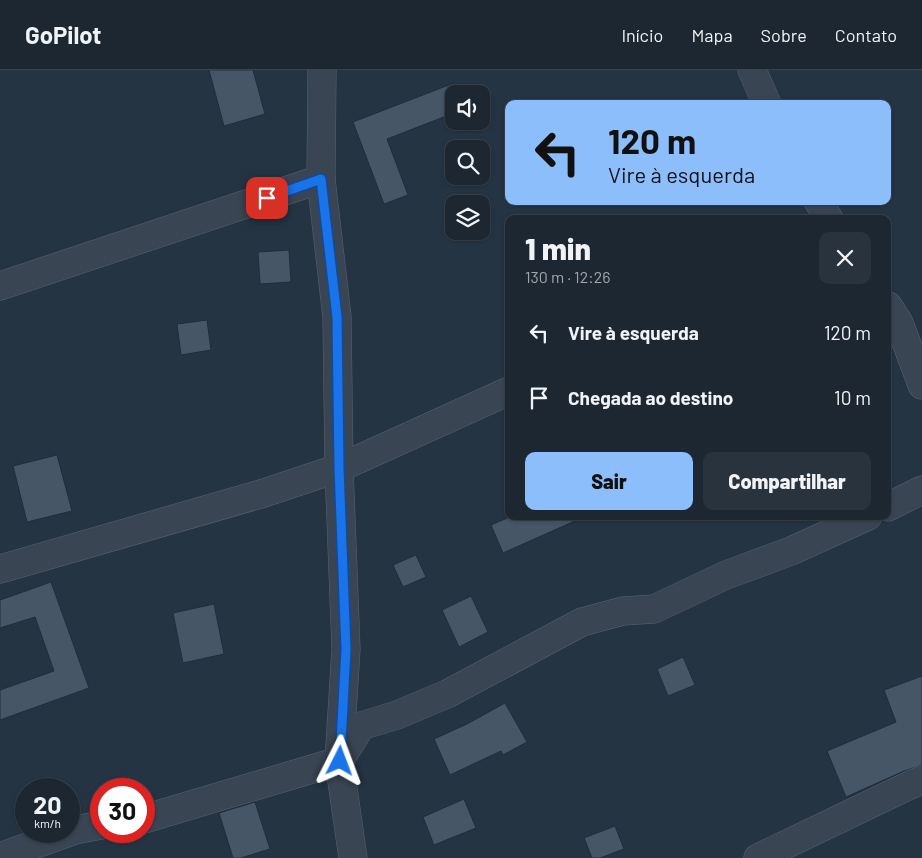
<!DOCTYPE html>
<html lang="pt">
<meta charset="utf-8">
<style>
:root{--surface:#1c2732;--page:#29333e;--text:#f1f3f6;--muted:#a0a5ac;--line:#3a444d;--accent:#8cbefc}
body{margin:0;font-family:Barlow,sans-serif;background:var(--page);color:var(--text);height:100vh;display:flex;flex-direction:column;font-size:19px;white-space:nowrap}
*{box-sizing:border-box;margin:0}
p{font-size:16px;color:var(--muted)}
.icon{flex:none;width:28px;height:28px;fill:none;stroke:currentColor;stroke-width:2;stroke-linecap:round;stroke-linejoin:round}
.map{position:relative;flex:1;overflow:hidden}
.side{position:absolute;left:505px;top:145px;width:386px;height:305px;display:flex;flex-direction:column;background:var(--surface);border-radius:10px;box-shadow:0 1px 4px #0004,0 0 0 1px var(--line)}
.side>*{flex:none}
.hud{position:absolute;left:505px;top:30px;width:386px;height:105px;border-radius:10px;box-shadow:0 1px 4px #0004,0 0 0 1px var(--line);background:#8cbefc;color:#111;overflow:hidden}
.tools{position:absolute;left:445px;top:15px;display:grid;gap:10px}
.tools a{display:grid;place-items:center;width:45px;height:45px;border-radius:10px;background:var(--surface);box-shadow:0 1px 4px #0004,0 0 0 1px var(--line);font-size:25px}
.speed{position:absolute;left:15px;top:708px;display:flex;gap:10px;font-size:25px;font-weight:700;text-align:center}
.speed>*{display:grid;place-content:center;width:65px;height:65px;border-radius:50%;background:var(--surface);box-shadow:0 1px 4px #0004,0 0 0 1px var(--line);line-height:1}
.speed small{font-size:12px;font-weight:400}
.speed .limit{border:8px solid #d22;background:#fff;color:#111}
.pin{position:absolute;display:grid;place-items:center;width:42px;height:42px;color:#fff;margin:-21px;border-radius:10px;box-shadow:0 2px 8px #0006}
.me{position:absolute;width:55px;margin:-28px;rotate:3deg;stroke-linejoin:round;filter:drop-shadow(0 0 4px #0008)}
.turn{display:flex;align-items:center;gap:18px;height:105px;padding:0 20px;font-size:22px}
.turn .icon{width:65px;height:65px;stroke-width:2.5}
.turn b{display:block;font-size:35px;line-height:42px}
.round{display:grid;place-items:center;flex:none;width:52px;height:52px;border-radius:10px;background:var(--page)}
.head{display:flex;align-items:center;justify-content:space-between;height:85px;padding:0 20px}
h1{font-size:30px;font-weight:800;line-height:38px}
.cta{display:flex;gap:10px;margin-top:auto;padding:10px 20px}
.cta a{flex:1;height:58px;border-radius:10px;background:var(--accent);color:#111;font-size:20px;font-weight:800;line-height:58px;text-align:center}
.cta a+a{background:var(--page);color:var(--text)}
ul{padding:0;list-style:none}
li{display:flex;align-items:center;gap:15px;height:65px;padding:0 20px}
li div{flex:1}
li b{display:block;font-size:19px}
li em{font-style:normal}
header{display:flex;align-items:center;gap:30px;box-sizing:border-box;height:70px;padding:0 25px;background:var(--surface);border-bottom:1px solid var(--line)}
header strong{font-size:24px}
nav{display:flex;gap:28px;margin-inline-start:auto;font-size:18px}
.map>svg:first-child{display:block}
</style>
<header>
<strong>GoPilot</strong>
<nav><a>Início</a><a>Mapa</a><a>Sobre</a><a>Contato</a></nav>
</header>
<div class="map">
<svg width="922" height="788" viewBox="0 0 922 788">
<rect width="100%" height="100%" fill="#253443"/>
<!-- building -->
<g fill="#465667" stroke="#212c3a">
<polygon points="209,0 253,0 265,44 224,56"/>
<polygon points="454,13 454,43 387,69 408,125 384,134 353,52"/>
<polygon points="289,180 291,212 260,214 258,182"/>
<polygon points="207,250 211,280 181,285 177,254"/>
<polygon points="57,385 72,441 27,452 13,396"/>
<polygon points="512,446 586,446 503,483 491,455"/>
<polygon points="416,485 426,507 403,517 393,495"/>
<polygon points="51,512 89,618 0,650 0,620 54,601 35,547 0,558 0,530"/>
<polygon points="471,526 488,562 459,577 442,540"/>
<polygon points="214,534 224,584 183,593 173,543"/>
<polygon points="683,587 695,615 668,626 657,599"/>
<polygon points="922,606 922,695 904,701 846,727 827,681 896,652 884,620"/>
<polygon points="505,633 527,672 503,685 501,681 450,705 434,669 467,654"/>
<polygon points="464,729 476,758 434,775 423,747"/>
<polygon points="255,732 270,779 241,788 233,788 219,743"/>
<polygon points="615,756 624,779 600,788 592,788 584,768"/>
</g>
<g fill="none" stroke-linecap="round" stroke-linejoin="round">
<defs>
<g id="street">
<polyline points="322,0 321,109 337,247 339,398 346,579 339,691 353,788"/>
<polyline points="752,0 767,34"/>
<polyline points="818,131 829,149"/>
<polyline points="0,216 321,109"/>
<polyline points="888,236 899,253 922,315"/>
<polyline points="888,437 922,420"/>
<polyline points="0,499 264,423 339,398 509,321"/>
<polyline points="144,749 339,691 361,656 397,645 447,624 582,552 623,541 654,539 726,505 791,481 868,446"/>
<polyline points="0,787 75,760 101,755"/>
<polyline points="758,788 910,715 922,710"/>
</g>
</defs>
<!-- street casing -->
<use href="#street" stroke="#586370" stroke-width="29"/>
<!-- street -->
<use href="#street" stroke="#3a4553" stroke-width="28"/>
</g>
<g fill="none" stroke-linecap="round" stroke-linejoin="round">
<defs>
<polyline id="route" points="267,128 321,109 337,247 339,398 346,579 340,691"/>
</defs>
<!-- route casing -->
<use href="#route" stroke="#114b97" stroke-width="12"/>
<!-- route -->
<use href="#route" stroke="#1a73e8" stroke-width="9"/>
</g>
</svg>
<div class="tools">
<a><svg class="icon" aria-label="sound" viewBox="0 0 24 24"><path d="M4 9h4l5-4v14l-5-4H4zM17 9q2 3 0 6"/></svg></a>
<a><svg class="icon" aria-label="search" viewBox="0 0 24 24"><circle cx="10" cy="10" r="6"/><path d="M15 15l6 6"/></svg></a>
<a><svg class="icon" aria-label="layers" viewBox="0 0 24 24"><path d="M12 4l9 5-9 5-9-5zM3 14l9 5 9-5"/></svg></a>
</div>
<div class="speed"><div>20<small>km/h</small></div><div class="limit">30</div></div>
<div class="pin" style="left:267px;top:128px;background:#d93025"><svg class="icon" aria-label="arrive" viewBox="0 0 24 24"><path d="M6 21V4h12l-3 4 3 4H6"/></svg></div>
<svg class="me" style="left:340px;top:691px" viewBox="-20 -20 40 40"><path d="M0-17L14 15 0 8-14 15z" fill="#1a73e8" stroke="#fff" stroke-width="4"/></svg>
<div class="hud">
<div class="turn"><svg class="icon" aria-label="left" viewBox="0 0 24 24"><path d="M17 20v-9H6M10 6l-5 5 5 5"/></svg><div><b>120 m</b>Vire à esquerda</div></div>
</div>
<section class="side">
<div class="head"><div><h1>1 min</h1><p>130 m · 12:26</p></div><a class="round"><svg class="icon" aria-label="close" viewBox="0 0 24 24"><path d="M6 6l12 12M18 6L6 18"/></svg></a></div>
<ul>
<li><svg class="icon" aria-label="left" viewBox="0 0 24 24"><path d="M17 20v-9H6M10 6l-5 5 5 5"/></svg><div><b>Vire à esquerda</b></div><em>120 m</em></li>
<li><svg class="icon" aria-label="arrive" viewBox="0 0 24 24"><path d="M6 21V4h12l-3 4 3 4H6"/></svg><div><b>Chegada ao destino</b></div><em>10 m</em></li>
</ul>
<div class="cta"><a>Sair</a><a>Compartilhar</a></div>
</section>
</div>
